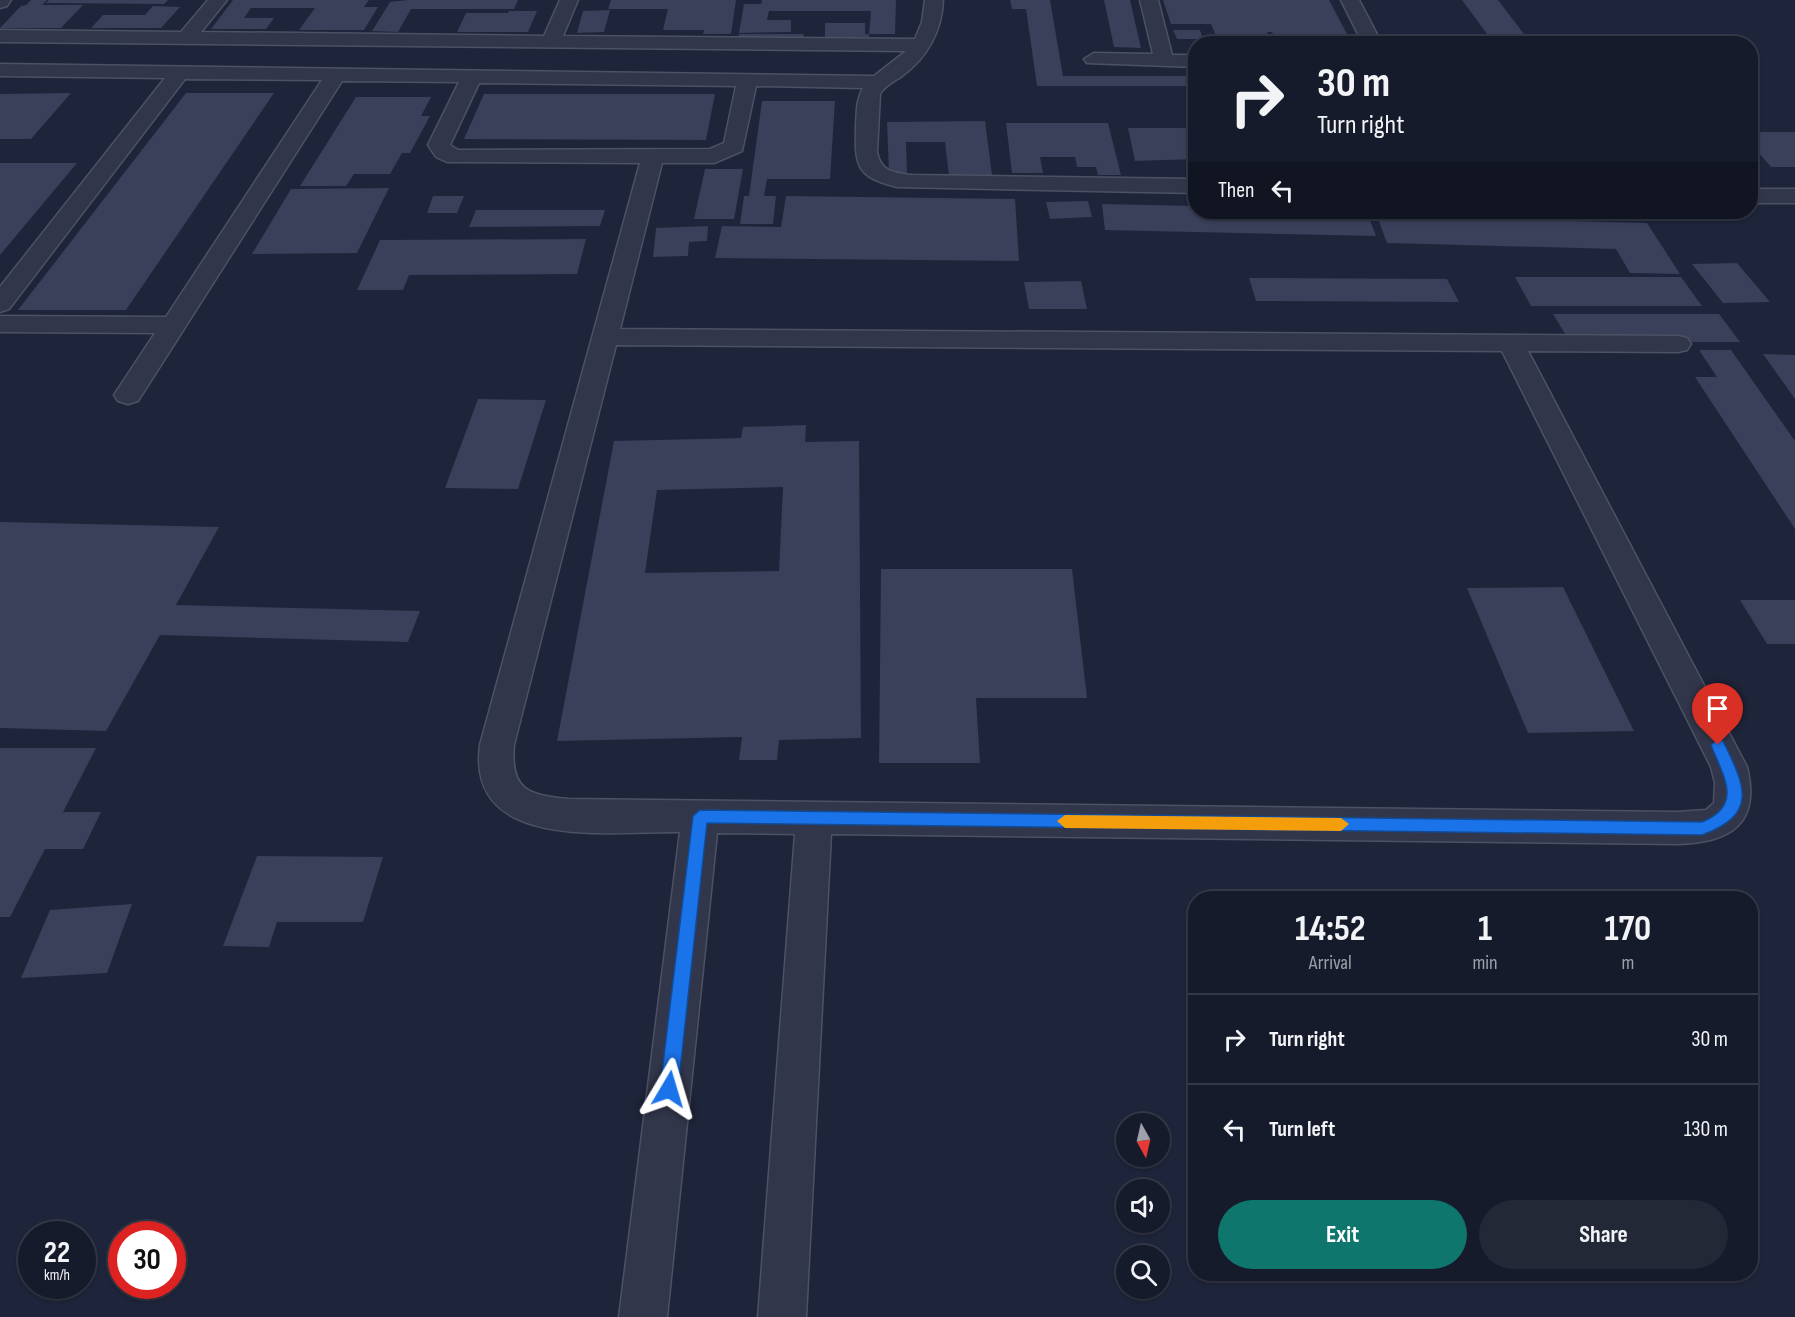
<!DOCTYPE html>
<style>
:root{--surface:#161b2b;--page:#232837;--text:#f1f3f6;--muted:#9ea1a9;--line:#353947;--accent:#0f766e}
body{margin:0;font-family:"Sofia Sans Condensed",sans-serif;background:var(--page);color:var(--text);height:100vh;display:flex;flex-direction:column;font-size:22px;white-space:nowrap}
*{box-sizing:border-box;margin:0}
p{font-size:20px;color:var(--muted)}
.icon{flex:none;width:33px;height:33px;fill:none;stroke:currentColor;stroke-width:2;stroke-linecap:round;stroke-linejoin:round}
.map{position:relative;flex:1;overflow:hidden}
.panel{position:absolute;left:1188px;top:891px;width:570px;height:390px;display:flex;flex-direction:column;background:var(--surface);border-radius:24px;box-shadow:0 2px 4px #0004,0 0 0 2px var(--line)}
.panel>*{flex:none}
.guide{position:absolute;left:1188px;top:36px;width:570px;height:183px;border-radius:24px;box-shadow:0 2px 4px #0004,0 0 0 2px var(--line);background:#161b2b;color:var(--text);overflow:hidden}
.needle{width:39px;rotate:172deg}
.controls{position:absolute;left:1116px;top:1113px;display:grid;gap:12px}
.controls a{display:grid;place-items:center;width:54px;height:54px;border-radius:50%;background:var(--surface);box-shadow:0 2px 4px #0004,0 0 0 2px var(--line);font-size:30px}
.speed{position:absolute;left:18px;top:1221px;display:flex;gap:12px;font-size:30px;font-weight:700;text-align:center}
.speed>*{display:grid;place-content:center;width:78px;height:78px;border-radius:50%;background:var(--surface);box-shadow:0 2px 4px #0004,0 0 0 2px var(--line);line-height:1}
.speed small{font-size:15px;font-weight:400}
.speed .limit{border:9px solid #d22;background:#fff;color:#111}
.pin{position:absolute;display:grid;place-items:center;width:51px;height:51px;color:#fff;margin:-62px -26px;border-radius:50% 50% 50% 0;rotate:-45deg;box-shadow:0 0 6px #0007}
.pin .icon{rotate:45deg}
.me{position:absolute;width:66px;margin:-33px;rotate:7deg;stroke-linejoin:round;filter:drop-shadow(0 0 4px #0008)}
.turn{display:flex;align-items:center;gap:21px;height:126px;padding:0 30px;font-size:27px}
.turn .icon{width:78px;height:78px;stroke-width:2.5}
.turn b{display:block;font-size:42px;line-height:51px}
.then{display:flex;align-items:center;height:57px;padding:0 30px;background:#0003;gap:12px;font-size:22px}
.eta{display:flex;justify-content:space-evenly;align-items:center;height:102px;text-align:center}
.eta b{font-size:36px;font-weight:700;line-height:42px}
.cta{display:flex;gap:12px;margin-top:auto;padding:12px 30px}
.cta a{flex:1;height:69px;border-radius:36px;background:var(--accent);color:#fff;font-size:24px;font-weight:700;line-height:69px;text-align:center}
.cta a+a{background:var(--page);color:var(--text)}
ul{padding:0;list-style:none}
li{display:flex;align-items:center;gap:18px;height:90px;padding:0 30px;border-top:2px solid var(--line)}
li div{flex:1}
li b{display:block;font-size:22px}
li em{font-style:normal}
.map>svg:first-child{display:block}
</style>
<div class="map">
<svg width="1795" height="1317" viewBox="0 0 1795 1317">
<rect width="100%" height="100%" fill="#1e2439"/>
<!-- building -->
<g fill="#3a3f5a" fill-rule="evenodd">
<polygon points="31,0 47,0 42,5 83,5 61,28 0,28 21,6 26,5"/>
<polygon points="49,0 168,0 164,4 46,3"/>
<polygon points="233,0 369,0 364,7 378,7 364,30 299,30 315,8 251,8 244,18 274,18 266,29 211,29"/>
<polygon points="408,0 518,0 514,9 411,9 398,32 372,31 390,2"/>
<polygon points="611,0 736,0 731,34 703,34 704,30 663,30 668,9 608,9"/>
<polygon points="762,0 896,0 895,34 869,34 871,11 769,11 767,20 791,20 791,32 739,33 744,4 761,4"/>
<polygon points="1010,0 1050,0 1063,76 1196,76 1196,86 1037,86 1026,9 1012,9"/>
<polygon points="1104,0 1130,0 1141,48 1114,47"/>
<polygon points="1163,0 1329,0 1348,36 1274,36 1272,32 1267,32 1269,36 1216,36 1211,24 1171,24"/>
<polygon points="1462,0 1498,0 1527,38 1490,38"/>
<polygon points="153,6 180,7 161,28 91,28 103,15 145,15"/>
<polygon points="610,10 604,32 577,33 583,11"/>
<polygon points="509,11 537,11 528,32 457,32 466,13 508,13"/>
<polygon points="825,23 865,23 865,34 869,34 869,37 825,38"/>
<polygon points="1173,30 1200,30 1203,39 1177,39"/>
<polygon points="739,34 804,34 803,38 738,38"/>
<polygon points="71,93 31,139 0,139 0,94"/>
<polygon points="186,93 274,93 126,310 18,310"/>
<polygon points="484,94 715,94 706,140 464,139"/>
<polygon points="356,97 431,97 421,116 430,116 410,153 402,153 390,174 354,174 346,186 300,186"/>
<polygon points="762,101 835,101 830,179 767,179 764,196 776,196 773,224 740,224 744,196 749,196"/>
<polygon points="985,121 992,175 949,176 945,142 906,142 907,173 889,173 887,122"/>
<polygon points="1006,123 1108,123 1121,175 1098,175 1096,167 1077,167 1075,157 1040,157 1043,173 1012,173"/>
<polygon points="1128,128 1196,128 1196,159 1135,161"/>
<polygon points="1750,132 1795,132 1795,167 1771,167 1750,143"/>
<polygon points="0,163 77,163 0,255"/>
<polygon points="705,169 743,169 734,219 694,219"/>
<polygon points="389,188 357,253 252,254 291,189"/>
<polygon points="433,196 464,196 457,213 427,213"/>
<polygon points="786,196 1015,199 1019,261 715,258 722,226 781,227"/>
<polygon points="1088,201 1092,217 1050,219 1046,202"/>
<polygon points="1102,204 1196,206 1196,212 1367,212 1376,236 1105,230"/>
<polygon points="476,210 605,210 600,226 469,227"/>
<polygon points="1377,216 1647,223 1680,274 1630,273 1616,249 1387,243"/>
<polygon points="708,226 707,241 689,242 688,256 653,257 656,228"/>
<polygon points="586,239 577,274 409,275 403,290 357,290 380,240"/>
<polygon points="1737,263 1770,302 1723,303 1692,264"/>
<polygon points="1515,277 1681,277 1702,306 1531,306"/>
<polygon points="1249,278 1447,279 1459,302 1256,301"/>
<polygon points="1081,281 1087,309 1029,309 1024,282"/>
<polygon points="1553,314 1719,314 1740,342 1570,342"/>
<polygon points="1699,350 1731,350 1795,441 1795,529 1695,377 1717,377"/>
<polygon points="1763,354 1795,355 1795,399"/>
<polygon points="478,399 546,400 518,489 445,488"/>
<path d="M806 425 805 442 859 441 861 738 779 740 777 760H739L742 737 557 741 614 441 741 438 743 427ZM783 487 779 571 645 573 657 490Z"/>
<polygon points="0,522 219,527 176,605 420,611 408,642 160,635 106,731 0,728"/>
<polygon points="881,569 1072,569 1087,698 976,698 980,763 879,763"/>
<polygon points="1563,587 1634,731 1528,733 1467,588"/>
<polygon points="1740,600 1795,600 1795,644 1767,644"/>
<polygon points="0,748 96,748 63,812 101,812 83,849 45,849 10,917 0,917"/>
<polygon points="257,856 383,857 363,922 277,922 269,947 223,946"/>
<polygon points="132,904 107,973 21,978 50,910"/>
</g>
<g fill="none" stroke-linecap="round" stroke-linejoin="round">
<defs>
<g id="minor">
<polygon points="0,0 11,0 7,6 0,8"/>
<path d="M208 0H227L201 32 544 36 560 0H578L563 36 915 39 922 22 925 0H943C942 31 927 58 902 76 894 82 885 85 880 94L877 152C881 172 894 173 912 175L1196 179V193L897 187C855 177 855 165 856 125 857 112 856 100 863 88L756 86 742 151 714 163H662L620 329 1678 336 1687 338 1691 344 1687 350 1678 352 1528 351 1747 767C1761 824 1730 843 1677 844L831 834 806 1317H758L795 834 717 833 667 1317H619L680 832C611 831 466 853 480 745L640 163 447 162 436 157 428 145 459 82 342 81 138 401 128 404 118 401 114 395 155 333 0 332V316L166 317 322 80 185 79 9 309 0 312V287L165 78 0 76V64L874 76 906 51 0 42V30L181 32ZM479 83 736 86 724 143 710 149 458 150 450 145ZM616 345 1502 351 1711 767 1715 783 1714 803 1706 810 1677 812 568 799C528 795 510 790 514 745Z"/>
<polygon points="1140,0 1158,0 1172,55 1196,55 1196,67 1087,63 1084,59 1094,53 1153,54"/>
<polygon points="1341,0 1359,0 1382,44 1363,44"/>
<rect x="1750" y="189" width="45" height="14"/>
</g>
</defs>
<!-- minor casing -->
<use href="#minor" stroke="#4d5164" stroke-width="3"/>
<!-- minor -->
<use href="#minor" fill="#32364a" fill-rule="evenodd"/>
</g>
<!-- route -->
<path fill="#1a73e8" stroke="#114b97" stroke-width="1.5" d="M1718 739 1723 741C1745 786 1759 814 1702 835L707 823 678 1089 675 1096 669 1098 662 1096 660 1089 693 816 700 810 1702 822C1744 805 1723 776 1711 745Z"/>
<!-- slow -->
<polygon fill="#f59e0b" points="1065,815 1341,818 1349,824 1341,831 1065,828 1057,821"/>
</svg>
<div class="controls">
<a><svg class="needle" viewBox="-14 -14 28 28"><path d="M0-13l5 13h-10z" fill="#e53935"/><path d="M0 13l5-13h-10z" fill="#9ea1a9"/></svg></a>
<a><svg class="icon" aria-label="sound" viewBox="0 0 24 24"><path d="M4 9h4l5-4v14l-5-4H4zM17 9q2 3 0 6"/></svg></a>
<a><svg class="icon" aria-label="search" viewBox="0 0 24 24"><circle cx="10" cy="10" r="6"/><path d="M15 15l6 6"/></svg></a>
</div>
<div class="speed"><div>22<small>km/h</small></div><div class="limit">30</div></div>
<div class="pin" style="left:1718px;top:745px;background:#d93025"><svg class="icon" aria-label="arrive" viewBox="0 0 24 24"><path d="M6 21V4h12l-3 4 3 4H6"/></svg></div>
<svg class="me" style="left:669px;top:1089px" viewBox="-20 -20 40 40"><path d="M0-17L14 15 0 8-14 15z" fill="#1a73e8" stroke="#fff" stroke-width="4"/></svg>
<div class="guide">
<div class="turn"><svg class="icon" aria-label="right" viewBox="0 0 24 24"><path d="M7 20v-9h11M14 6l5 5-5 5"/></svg><div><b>30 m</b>Turn right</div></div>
<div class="then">Then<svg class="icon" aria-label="left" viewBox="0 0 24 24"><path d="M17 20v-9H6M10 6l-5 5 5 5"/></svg></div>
</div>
<section class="panel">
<div class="eta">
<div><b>14:52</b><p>Arrival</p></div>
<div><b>1</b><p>min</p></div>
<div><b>170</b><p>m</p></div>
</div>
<ul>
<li><svg class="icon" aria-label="right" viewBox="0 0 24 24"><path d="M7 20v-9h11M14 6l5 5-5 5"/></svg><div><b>Turn right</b></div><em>30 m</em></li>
<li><svg class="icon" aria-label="left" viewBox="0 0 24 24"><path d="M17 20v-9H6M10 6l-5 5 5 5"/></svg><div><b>Turn left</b></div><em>130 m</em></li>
</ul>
<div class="cta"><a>Exit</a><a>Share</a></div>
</section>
</div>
